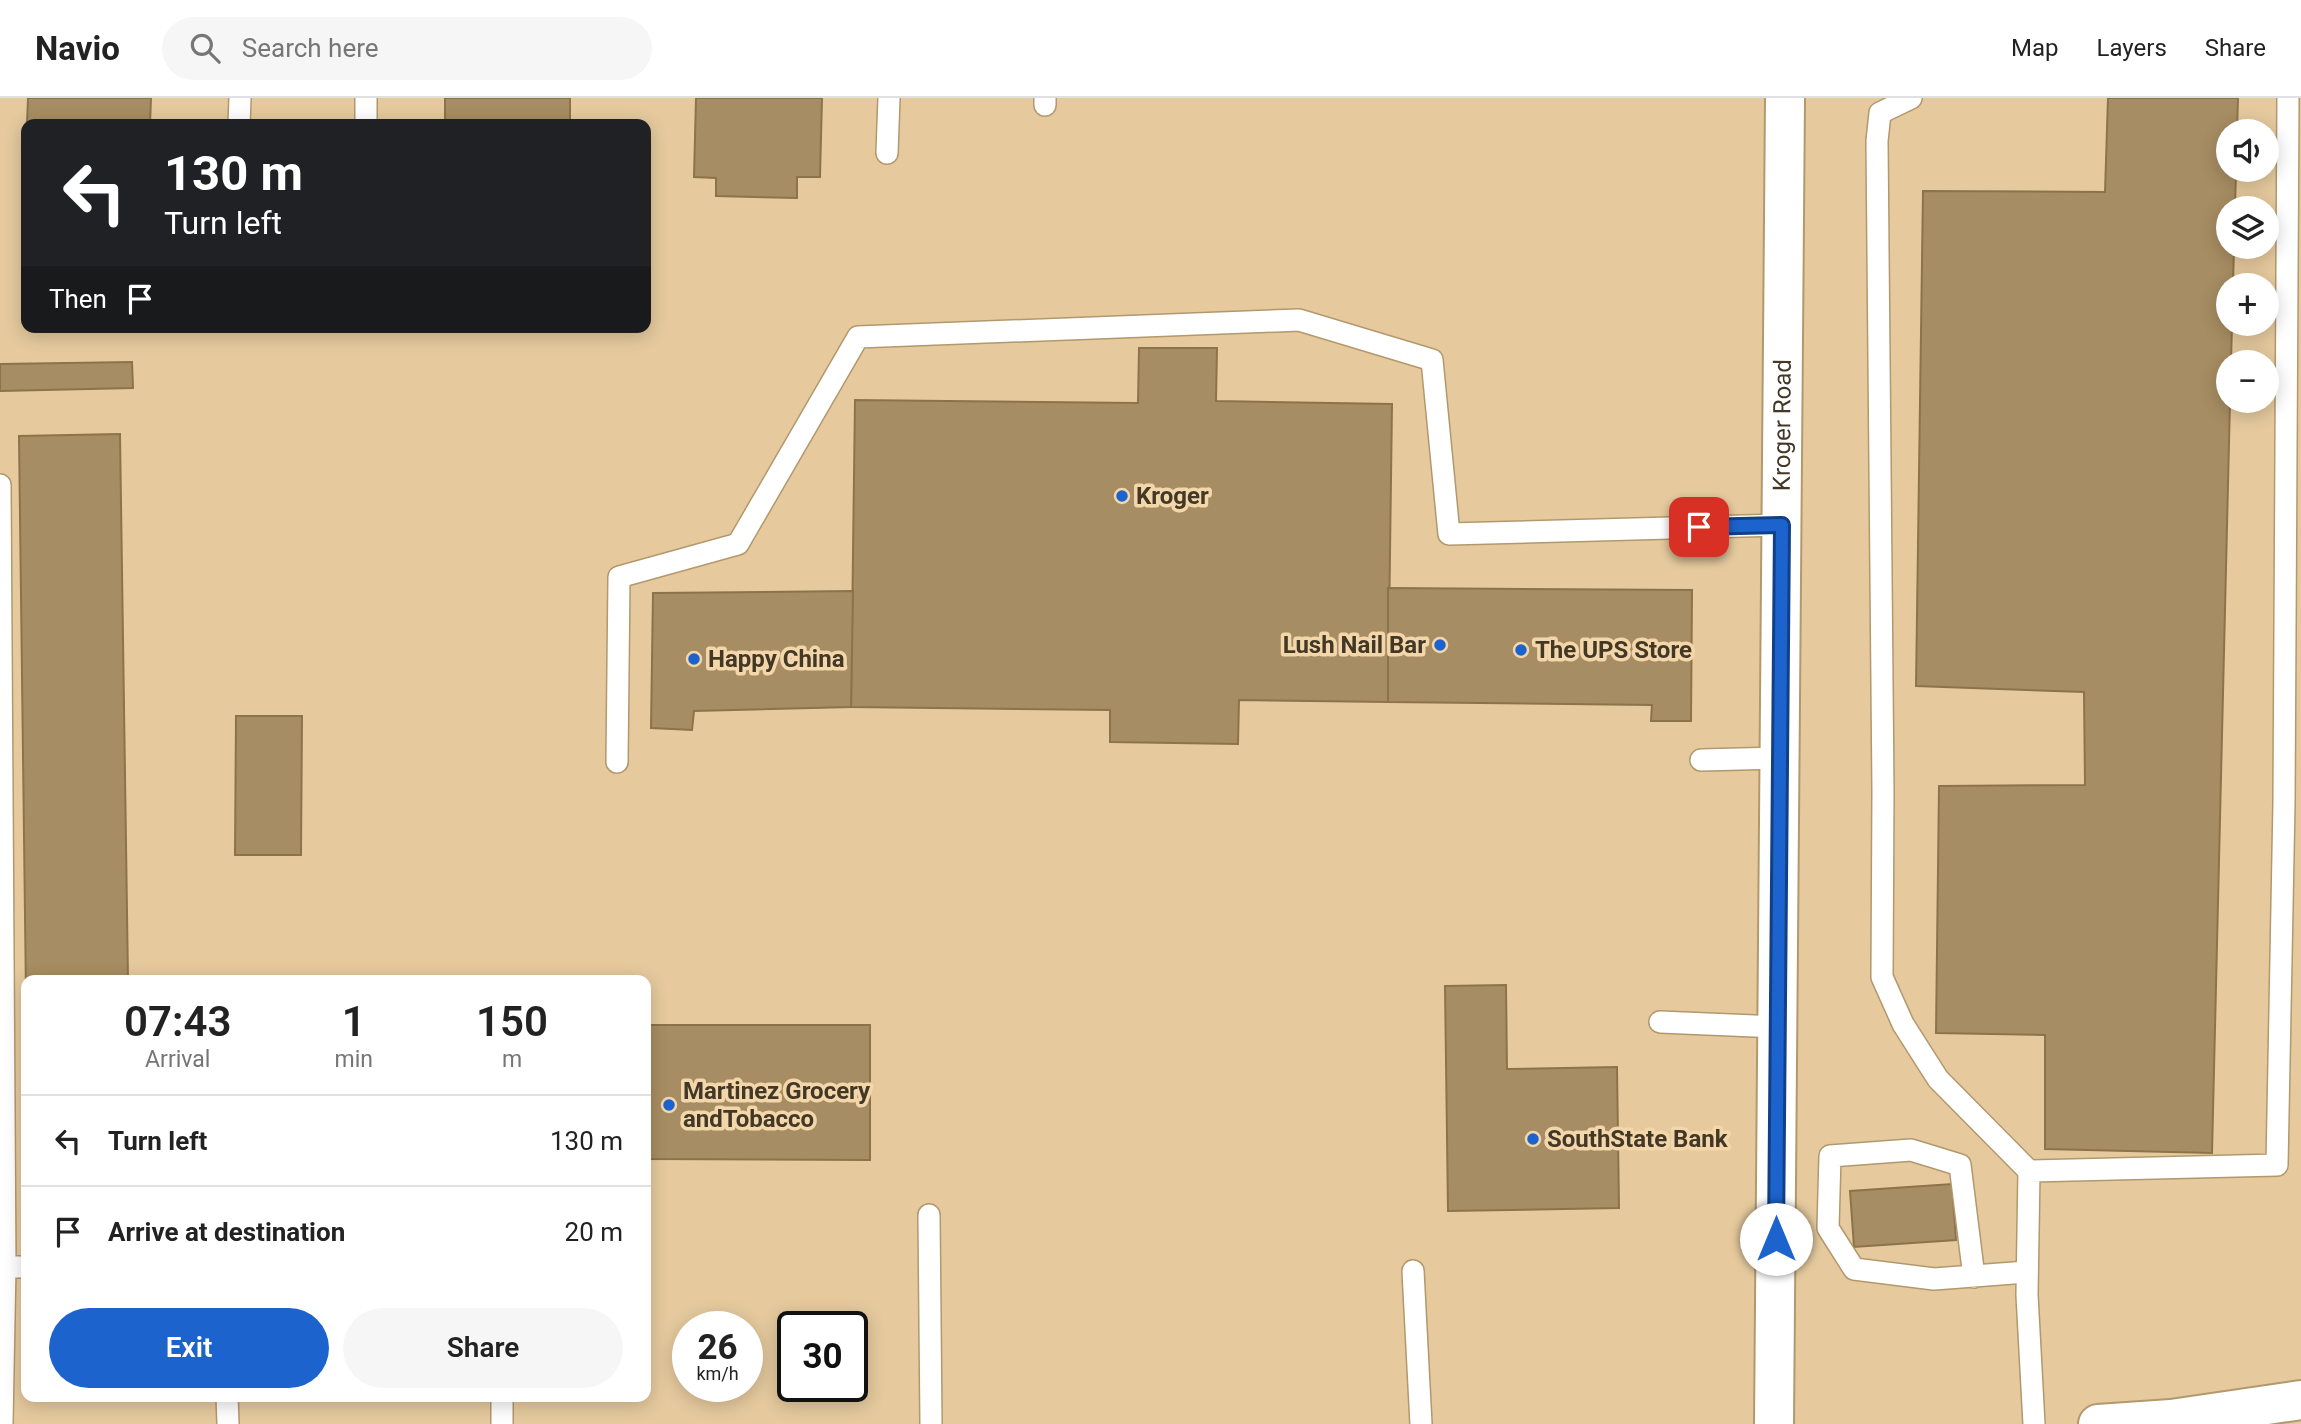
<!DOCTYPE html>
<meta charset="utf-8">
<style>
:root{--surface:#fff;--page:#f6f6f6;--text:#222;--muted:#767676;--line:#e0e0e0;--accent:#1c63ce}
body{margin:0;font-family:Roboto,sans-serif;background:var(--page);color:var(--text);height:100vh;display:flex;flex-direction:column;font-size:26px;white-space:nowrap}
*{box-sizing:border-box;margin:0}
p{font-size:23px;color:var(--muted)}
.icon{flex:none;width:38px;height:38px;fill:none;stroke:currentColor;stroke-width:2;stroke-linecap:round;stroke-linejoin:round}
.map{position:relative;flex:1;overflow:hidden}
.side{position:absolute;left:21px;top:877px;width:630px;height:427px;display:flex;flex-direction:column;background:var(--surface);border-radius:14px;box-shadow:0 4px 18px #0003}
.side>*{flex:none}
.hud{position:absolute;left:21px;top:21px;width:630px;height:214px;border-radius:14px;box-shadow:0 4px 18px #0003;background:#202124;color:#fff;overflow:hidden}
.fabs{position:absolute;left:2216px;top:21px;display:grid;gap:14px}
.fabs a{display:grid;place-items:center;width:63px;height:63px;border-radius:50%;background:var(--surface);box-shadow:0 4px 18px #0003;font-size:35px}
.speed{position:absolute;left:672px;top:1213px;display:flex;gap:14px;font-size:35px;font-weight:700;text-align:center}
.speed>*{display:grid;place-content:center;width:91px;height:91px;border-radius:50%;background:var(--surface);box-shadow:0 4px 18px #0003;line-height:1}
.speed small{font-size:18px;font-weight:400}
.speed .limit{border:4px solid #111;border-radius:10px;background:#fff;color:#111}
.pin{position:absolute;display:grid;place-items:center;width:60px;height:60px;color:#fff;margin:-30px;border-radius:14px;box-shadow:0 4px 10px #0006}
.me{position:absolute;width:77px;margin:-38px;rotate:0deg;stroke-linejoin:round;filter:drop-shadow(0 0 5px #0008)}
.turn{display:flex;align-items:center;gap:24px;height:147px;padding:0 28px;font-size:32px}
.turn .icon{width:91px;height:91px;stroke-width:2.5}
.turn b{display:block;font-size:49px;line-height:60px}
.then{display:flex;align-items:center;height:66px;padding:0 28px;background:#0003;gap:14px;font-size:26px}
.eta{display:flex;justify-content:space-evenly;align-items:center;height:119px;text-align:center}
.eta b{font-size:42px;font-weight:600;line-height:49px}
.cta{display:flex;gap:14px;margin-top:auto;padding:14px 28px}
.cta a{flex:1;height:80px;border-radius:42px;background:var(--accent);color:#fff;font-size:28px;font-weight:600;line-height:80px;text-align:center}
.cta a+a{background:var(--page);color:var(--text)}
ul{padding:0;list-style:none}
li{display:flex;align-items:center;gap:21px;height:91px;padding:0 28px;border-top:2px solid var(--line)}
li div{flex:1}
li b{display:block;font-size:26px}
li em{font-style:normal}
header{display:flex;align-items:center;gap:42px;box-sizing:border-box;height:98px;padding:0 35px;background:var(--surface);border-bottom:2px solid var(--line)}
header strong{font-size:33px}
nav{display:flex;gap:38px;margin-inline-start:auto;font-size:24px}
.search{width:490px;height:63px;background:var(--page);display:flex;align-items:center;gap:18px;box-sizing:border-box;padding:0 24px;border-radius:38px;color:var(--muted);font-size:26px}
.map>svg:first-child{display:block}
</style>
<header>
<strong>Navio</strong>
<div class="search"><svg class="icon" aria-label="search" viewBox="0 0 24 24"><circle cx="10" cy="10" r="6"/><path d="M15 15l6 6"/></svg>Search here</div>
<nav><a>Map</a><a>Layers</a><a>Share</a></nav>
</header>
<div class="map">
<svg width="2301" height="1326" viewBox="0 0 2301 1326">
<rect width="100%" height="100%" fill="#e6ca9e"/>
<!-- building -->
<g fill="#a78d63" stroke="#8c7349" stroke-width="2">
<polygon points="28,0 151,0 150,26 27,26"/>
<rect x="445" y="0" width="125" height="26"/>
<polygon points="696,0 822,0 820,79 797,79 797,100 716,98 716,80 694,79"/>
<polygon points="2108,0 2238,0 2237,33 2228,33 2228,72 2236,72 2235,110 2228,110 2228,149 2234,149 2233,187 2228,187 2228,226 2232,226 2231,264 2228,264 2228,303 2230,303 2212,1055 2045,1051 2045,937 1936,935 1939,688 2085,687 2084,594 1916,588 1923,93 2105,94"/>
<polygon points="1139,250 1217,250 1216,303 1392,306 1388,604 1239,602 1238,646 1110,644 1110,612 851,609 855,302 1138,305"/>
<polygon points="132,264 133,290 0,293 0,266"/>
<polygon points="120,336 128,882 26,882 26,897 19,338"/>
<polygon points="1388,490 1692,492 1691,623 1651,623 1652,607 1388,604"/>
<polygon points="853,493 851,609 694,613 692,632 651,630 653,495"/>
<polygon points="236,618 302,618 301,757 235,757"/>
<polygon points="1506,887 1507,971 1617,969 1619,1110 1448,1113 1445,888"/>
<polygon points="646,927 870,927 870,1062 646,1061"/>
<polygon points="1952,1086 1956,1142 1854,1149 1850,1093"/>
</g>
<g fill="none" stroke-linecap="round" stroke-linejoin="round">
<defs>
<g id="service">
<polyline points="366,0 366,26"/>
<polyline points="1911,0 1880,15 1877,43 1883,694 1882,879 1903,926 1938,981 2029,1073"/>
<polyline points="1045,7 1045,0"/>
<polyline points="239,26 240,0"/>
<polyline points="887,55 889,0"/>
<polyline points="0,387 5,1169 2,1326"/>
<polyline points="1701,662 1780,660"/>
<polyline points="617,664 619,479 738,446 858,239 1299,222 1432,262 1449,436 1782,427"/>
<polyline points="1660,924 1778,929"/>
<polyline points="929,1117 931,1326"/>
<polyline points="0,1169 26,1169"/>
<polyline points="1413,1173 1421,1326"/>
<polyline points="1974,1179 1960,1067 1911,1052 1830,1058 1828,1130 1854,1171 1934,1181 2027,1174"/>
<polyline points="227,1298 228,1326"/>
<polyline points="502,1298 502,1326"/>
<polyline points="2034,1326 2027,1197 2029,1073 2277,1067 2284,705 2288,0"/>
</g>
<g id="minor">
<path id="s1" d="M1774 1326 1785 0"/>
</g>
<polyline id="secondary" points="2098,1326 2171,1321 2301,1302"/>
</defs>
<!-- service casing -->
<use href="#service" stroke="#b2986d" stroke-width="24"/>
<!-- minor casing -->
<use href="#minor" stroke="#b2986d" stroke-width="42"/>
<!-- secondary casing -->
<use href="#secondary" stroke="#b2986d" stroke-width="42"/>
<!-- service -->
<use href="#service" stroke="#fff" stroke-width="21"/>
<!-- minor -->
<use href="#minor" stroke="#fff" stroke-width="38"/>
<!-- secondary -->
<use href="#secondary" stroke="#fff" stroke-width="38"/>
</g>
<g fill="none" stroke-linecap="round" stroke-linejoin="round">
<defs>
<polyline id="route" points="1699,429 1782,427 1776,1141"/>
</defs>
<!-- route casing -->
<use href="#route" stroke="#124086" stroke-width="18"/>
<!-- route -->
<use href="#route" stroke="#1c63ce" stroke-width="12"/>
</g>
<!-- markers -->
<g fill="#1c63ce" stroke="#f3d7ab" stroke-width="2.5">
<circle cx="1122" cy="398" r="7"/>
<circle cx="1440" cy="547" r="7"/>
<circle cx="1521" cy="552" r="7"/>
<circle cx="694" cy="561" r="7"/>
<circle cx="669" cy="1007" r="7"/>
<circle cx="1533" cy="1041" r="7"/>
</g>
<g text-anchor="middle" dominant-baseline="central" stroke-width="7" stroke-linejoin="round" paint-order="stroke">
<!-- street labels -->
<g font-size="24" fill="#433826" stroke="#f3d7ab">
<text stroke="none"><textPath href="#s1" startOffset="999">Kroger Road</textPath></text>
</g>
<!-- poi labels -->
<g font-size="24" font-weight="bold" fill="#433826" stroke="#f3d7ab" text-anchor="start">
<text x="1136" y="398">Kroger</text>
<text x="1426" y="547" text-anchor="end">Lush Nail Bar</text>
<text x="1535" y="552">The UPS Store</text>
<text x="708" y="561">Happy China</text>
<text x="683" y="993">Martinez Grocery<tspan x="683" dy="28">andTobacco</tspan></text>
<text x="1547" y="1041">SouthState Bank</text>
</g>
</g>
</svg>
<div class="fabs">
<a><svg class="icon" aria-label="sound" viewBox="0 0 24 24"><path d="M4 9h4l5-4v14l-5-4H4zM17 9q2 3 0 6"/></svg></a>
<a><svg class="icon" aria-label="layers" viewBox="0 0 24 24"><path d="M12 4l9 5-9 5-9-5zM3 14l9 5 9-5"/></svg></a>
<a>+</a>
<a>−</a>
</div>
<div class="speed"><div>26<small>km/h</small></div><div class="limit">30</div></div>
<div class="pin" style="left:1699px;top:429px;background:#d93025"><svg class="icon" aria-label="arrive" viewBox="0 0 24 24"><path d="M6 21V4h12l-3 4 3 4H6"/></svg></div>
<svg class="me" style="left:1776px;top:1141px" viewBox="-20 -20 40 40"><circle r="19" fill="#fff"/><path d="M0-13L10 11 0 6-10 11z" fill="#1c63ce"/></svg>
<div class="hud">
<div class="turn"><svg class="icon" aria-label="left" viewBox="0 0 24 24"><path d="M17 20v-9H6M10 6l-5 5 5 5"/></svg><div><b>130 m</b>Turn left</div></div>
<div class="then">Then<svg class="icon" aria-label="arrive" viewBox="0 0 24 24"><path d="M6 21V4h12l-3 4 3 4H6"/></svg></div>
</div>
<section class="side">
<div class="eta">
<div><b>07:43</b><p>Arrival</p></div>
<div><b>1</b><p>min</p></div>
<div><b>150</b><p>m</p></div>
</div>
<ul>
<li><svg class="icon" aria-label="left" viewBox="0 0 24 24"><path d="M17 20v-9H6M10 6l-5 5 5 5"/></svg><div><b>Turn left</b></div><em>130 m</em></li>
<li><svg class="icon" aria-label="arrive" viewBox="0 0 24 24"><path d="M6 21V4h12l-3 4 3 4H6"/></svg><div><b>Arrive at destination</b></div><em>20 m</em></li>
</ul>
<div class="cta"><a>Exit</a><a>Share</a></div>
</section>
</div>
